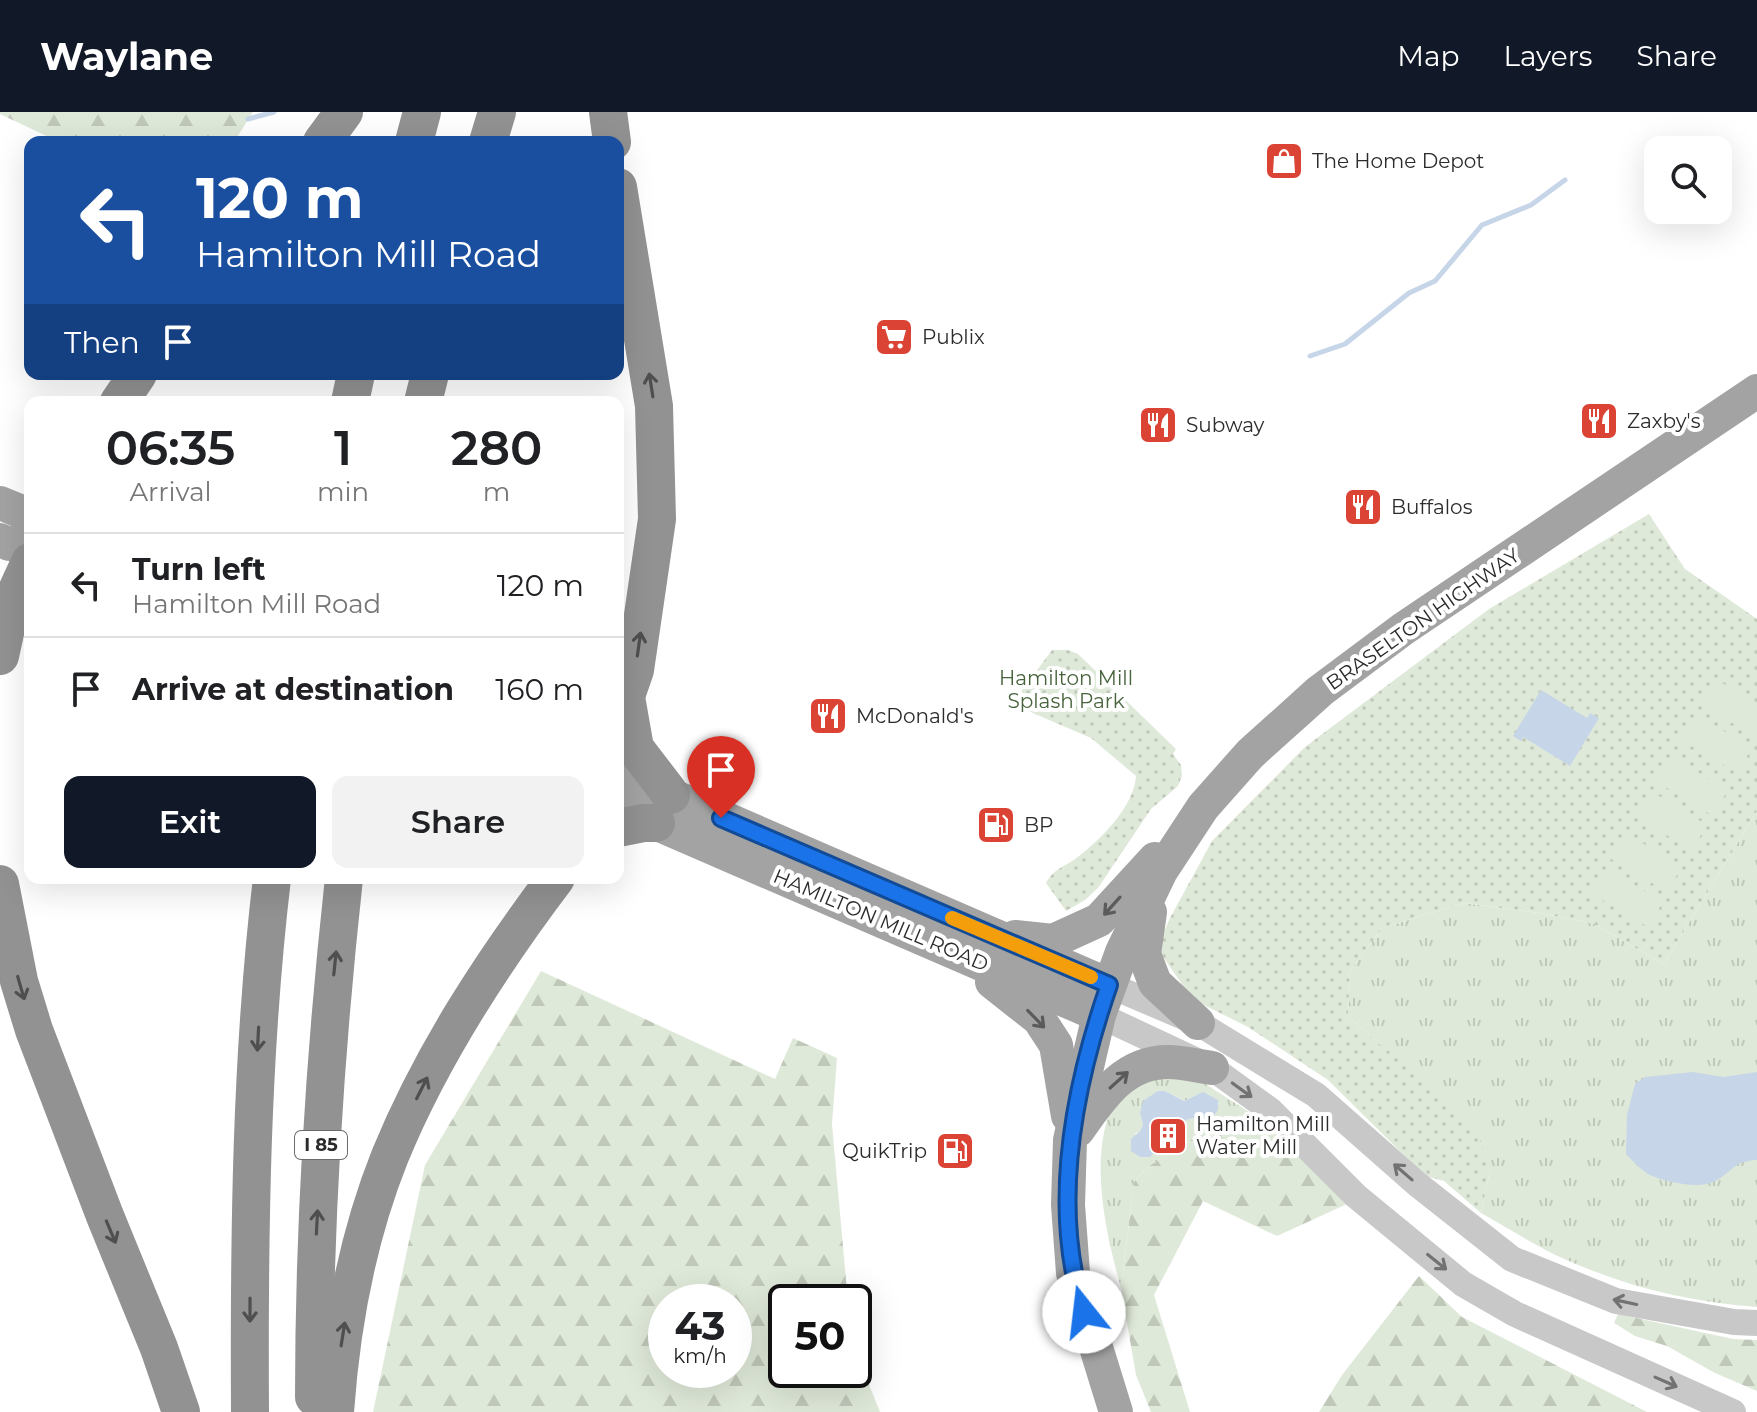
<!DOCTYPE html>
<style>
:root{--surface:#fff;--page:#f2f2f2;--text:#202124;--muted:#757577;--line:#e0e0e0;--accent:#111827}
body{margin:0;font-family:Montserrat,sans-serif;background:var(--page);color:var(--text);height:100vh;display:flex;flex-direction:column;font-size:30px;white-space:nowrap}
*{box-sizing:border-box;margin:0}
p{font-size:26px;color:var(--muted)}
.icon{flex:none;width:44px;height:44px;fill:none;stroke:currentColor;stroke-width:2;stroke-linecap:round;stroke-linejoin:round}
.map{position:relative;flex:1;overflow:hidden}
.side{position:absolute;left:24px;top:284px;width:600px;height:488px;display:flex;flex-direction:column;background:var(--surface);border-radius:16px;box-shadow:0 8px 32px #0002}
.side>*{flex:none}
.banner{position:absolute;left:24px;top:24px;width:600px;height:244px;border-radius:16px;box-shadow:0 8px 32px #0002;background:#1a4fa0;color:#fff;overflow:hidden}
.tools{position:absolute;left:1644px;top:24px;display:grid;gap:16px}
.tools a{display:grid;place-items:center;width:88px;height:88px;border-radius:16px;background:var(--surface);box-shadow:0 8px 32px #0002;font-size:40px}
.speed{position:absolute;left:648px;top:1172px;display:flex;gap:16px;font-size:40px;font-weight:700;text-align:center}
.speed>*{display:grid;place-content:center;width:104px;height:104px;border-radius:50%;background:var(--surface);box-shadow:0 8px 32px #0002;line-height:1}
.speed small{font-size:20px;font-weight:400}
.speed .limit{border:4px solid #111;border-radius:12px;background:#fff;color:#111}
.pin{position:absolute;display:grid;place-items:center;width:68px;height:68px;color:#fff;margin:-82px -34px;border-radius:50% 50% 50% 0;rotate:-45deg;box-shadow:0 0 8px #0007}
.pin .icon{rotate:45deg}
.me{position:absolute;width:88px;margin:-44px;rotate:344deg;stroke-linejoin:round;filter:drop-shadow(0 0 6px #0008)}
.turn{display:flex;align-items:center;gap:28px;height:168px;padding:0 40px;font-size:36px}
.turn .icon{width:104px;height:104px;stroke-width:2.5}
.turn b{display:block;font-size:56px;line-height:68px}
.then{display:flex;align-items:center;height:76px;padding:0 40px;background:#0003;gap:16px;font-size:30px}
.eta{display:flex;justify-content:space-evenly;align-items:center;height:136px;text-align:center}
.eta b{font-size:48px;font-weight:600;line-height:56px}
.primary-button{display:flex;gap:16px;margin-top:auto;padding:16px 40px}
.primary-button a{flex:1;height:92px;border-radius:16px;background:var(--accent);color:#fff;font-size:32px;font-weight:600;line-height:92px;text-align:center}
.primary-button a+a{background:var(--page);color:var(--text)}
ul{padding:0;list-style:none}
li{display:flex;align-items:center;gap:24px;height:104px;padding:0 40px;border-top:2px solid var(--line)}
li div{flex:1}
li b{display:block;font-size:30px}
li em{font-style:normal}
header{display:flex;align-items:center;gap:48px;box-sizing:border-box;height:112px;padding:0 40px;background:var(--accent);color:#fff}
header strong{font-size:38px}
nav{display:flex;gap:44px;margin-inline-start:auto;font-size:28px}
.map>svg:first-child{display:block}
</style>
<header>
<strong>Waylane</strong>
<nav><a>Map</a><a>Layers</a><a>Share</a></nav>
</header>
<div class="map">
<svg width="1757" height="1300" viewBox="0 0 1757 1300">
<defs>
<pattern id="grass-tufts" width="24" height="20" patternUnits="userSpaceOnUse" patternTransform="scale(2)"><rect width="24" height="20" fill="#dfe9d9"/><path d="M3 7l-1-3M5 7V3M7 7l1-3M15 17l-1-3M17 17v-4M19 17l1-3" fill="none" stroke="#c0c8ba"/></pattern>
<pattern id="forest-firs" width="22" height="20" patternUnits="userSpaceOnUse" patternTransform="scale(2)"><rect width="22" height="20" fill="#dfe9d9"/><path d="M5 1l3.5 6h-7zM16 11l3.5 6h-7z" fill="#c0c8ba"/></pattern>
<pattern id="park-dots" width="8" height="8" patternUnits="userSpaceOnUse" patternTransform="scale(2)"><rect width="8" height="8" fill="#dfe9d9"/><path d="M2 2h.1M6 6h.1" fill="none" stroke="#c0c8ba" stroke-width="1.8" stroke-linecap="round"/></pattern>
</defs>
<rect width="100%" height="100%" fill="#fff"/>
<!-- grass -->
<g fill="url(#grass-tufts)" fill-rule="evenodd">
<path d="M1757 699V1195C1688 1190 1624 1174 1562 1146 1534 1133 1508 1116 1481 1101L1490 1058 1379 932 1348 904 1350 859 1382 816 1464 791 1540 801 1592 811 1664 852Z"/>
<path d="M1134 964H1193L1280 1020 1298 1040 1287 1038 1249 1020 1217 1022 1186 1031 1146 1056 1134 1070 1121 1176C1105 1119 1086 1037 1118 982 1121 975 1129 970 1134 964ZM1165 979 1184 989 1197 983 1193 1006 1186 1008 1156 1041 1135 1022 1140 1019 1143 1012 1140 1001Z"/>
</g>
<!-- forest -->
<g fill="url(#forest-firs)" fill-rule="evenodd">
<polygon points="0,0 253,0 234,30 59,30 0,2"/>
<path d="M541 859 775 967 793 926 837 946 832 1012 848 1190H786V1258H854V1235L880 1300H373L425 1053ZM666 1190H734V1258H666Z"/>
<polygon points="1249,1019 1287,1038 1298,1040 1347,1092 1277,1124 1203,1089 1154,1183 1190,1300 1151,1300 1136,1263 1121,1176 1134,1070 1146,1056 1186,1031 1217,1022"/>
<polygon points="1419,1164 1462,1205 1647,1300 1319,1300 1342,1263"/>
<polygon points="1618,1202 1733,1227 1757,1228 1757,1279 1715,1261 1667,1234 1635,1224 1614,1211"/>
</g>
<!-- park -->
<g fill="url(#park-dots)">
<polygon points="1649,402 1685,457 1757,507 1757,699 1664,852 1592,811 1540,801 1464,791 1382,816 1350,859 1348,904 1379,932 1425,966 1475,1014 1490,1058 1481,1101 1444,1069 1425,1064 1328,968 1248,915 1192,887 1157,836 1170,806 1212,729 1305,635 1489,497"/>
<path d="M1052 538H1068L1078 542 1176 637 1173 642 1181 653 1182 664 1178 674 1151 697 1098 776 1085 788 1066 799 1046 771C1054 756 1067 754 1079 744 1102 726 1134 694 1136 664L1091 626 1012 592Z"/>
</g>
<!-- pitch -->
<g fill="#dfe9d9">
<polygon points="1717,568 1757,591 1757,626 1702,593"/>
<polygon points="1696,602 1752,636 1737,661 1681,628"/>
<polygon points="1672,645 1728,678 1713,704 1657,670"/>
<polygon points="1651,679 1707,713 1692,738 1636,705"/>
<polygon points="1626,721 1682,755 1667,780 1611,747"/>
<polygon points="1607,756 1663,790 1648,815 1592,782"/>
</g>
<!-- water -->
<g fill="#c6d5e8">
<polygon points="1541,578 1587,606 1590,601 1599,606 1570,654 1523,625 1521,629 1513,624"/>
<path d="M1693 960 1723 965 1757 960V1048C1731 1049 1732 1062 1713 1070 1698 1077 1665 1070 1650 1063 1642 1059 1633 1049 1626 1042L1627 1003 1635 972 1645 965Z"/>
<polygon points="1158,979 1165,979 1184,989 1203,980 1218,988 1218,998 1208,1011 1193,1006 1186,1008 1181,1022 1168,1027 1150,1045 1140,1045 1131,1039 1131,1027 1140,1019 1143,1012 1140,1001 1143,989"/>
</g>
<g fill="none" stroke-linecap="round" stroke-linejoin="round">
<!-- stream -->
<g stroke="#c6d5e8" stroke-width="5">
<polyline points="248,7 274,0"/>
<polyline points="1310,244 1345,232 1409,181 1435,169 1482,113 1531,93 1565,68"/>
</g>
<!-- minor -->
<g stroke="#c8c8c8" stroke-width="26">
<polyline points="1109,873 1198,911 1316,983 1417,1072 1512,1147 1616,1189 1734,1210 1757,1211"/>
<polyline points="1099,903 1212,956 1270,998 1356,1084 1463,1172 1515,1202 1733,1300"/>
</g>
<!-- major -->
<g stroke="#a3a3a3" stroke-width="34">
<polyline points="0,391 22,400 30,412"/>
<polyline points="0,428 9,432 30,429"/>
<polyline points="618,668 629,667 671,683 1109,873"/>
<polyline points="618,695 1099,903"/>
<polyline points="1150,800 1144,842 1155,871 1198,911"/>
<polyline points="1015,825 1053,829 1099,808 1155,747"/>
<polyline points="992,870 1039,907 1056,933 1068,1004"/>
<path d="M1078 1018C1101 986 1123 950 1168 950 1182 950 1198 954 1212 956"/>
<polyline points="1116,1300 1073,1161 1068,1093 1070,1028 1099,903 1122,840 1161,759 1203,695 1250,642 1320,579 1403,517 1757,279"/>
</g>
<!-- highway -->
<g stroke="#929292" stroke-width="38">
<polyline points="608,0 612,30"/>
<polyline points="322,30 344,0"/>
<polyline points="414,30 422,0"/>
<polyline points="488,30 497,0"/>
<polyline points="618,75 654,294 657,407 635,558 618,607"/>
<polyline points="119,290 138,262"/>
<polyline points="350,290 356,262"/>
<polyline points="423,290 430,262"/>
<polyline points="0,544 12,489 30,450"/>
<polyline points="626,585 635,636 671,683"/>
<polyline points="618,716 643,711 656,711"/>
<polyline points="0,772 19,869 34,918 105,1104 159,1236 181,1300"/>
<path d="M314 1285C314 1111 325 939 344 766"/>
<path d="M250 1300C249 1122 251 943 272 766"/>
<path d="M335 1300C341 1214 358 1124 390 1044 431 944 491 852 556 766"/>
</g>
</g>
<!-- one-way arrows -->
<defs><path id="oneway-shaft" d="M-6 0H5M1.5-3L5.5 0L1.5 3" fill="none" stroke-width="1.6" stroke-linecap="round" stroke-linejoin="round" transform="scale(2)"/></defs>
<g stroke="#4f4f4f">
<use href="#oneway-shaft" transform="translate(651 273) rotate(-99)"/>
<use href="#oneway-shaft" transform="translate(639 532) rotate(-82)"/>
<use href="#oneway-shaft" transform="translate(335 851) rotate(-84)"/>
<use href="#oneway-shaft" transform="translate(21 876) rotate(74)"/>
<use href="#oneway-shaft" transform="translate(258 927) rotate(93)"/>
<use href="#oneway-shaft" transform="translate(422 976) rotate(-63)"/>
<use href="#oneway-shaft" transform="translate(317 1110) rotate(-87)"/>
<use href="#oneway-shaft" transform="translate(111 1120) rotate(67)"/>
<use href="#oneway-shaft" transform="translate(250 1198) rotate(90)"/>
<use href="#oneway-shaft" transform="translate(343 1222) rotate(-81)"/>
</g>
<g stroke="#5b5b5b">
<use href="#oneway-shaft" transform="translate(1112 794) rotate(132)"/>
<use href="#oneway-shaft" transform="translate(1036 907) rotate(46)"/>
<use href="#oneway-shaft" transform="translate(1119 968) rotate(-42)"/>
</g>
<g stroke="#727272">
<use href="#oneway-shaft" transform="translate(1242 978) rotate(36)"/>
<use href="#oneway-shaft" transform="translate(1403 1060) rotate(-139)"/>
<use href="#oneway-shaft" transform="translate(1437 1150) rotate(39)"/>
<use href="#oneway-shaft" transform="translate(1625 1190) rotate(-168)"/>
<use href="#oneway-shaft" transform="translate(1666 1270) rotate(24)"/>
</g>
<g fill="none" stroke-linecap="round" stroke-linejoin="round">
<defs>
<path id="route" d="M721 706 1109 873C1074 974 1050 1095 1084 1200"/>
</defs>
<!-- route casing -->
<use href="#route" stroke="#114b97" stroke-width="20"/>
<!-- route -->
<use href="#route" stroke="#1a73e8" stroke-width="14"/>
<!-- slow -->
<polyline stroke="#f59e0b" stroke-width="14" points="952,806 1091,865"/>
</g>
<!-- icons -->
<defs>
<symbol id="shop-square" viewBox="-11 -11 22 22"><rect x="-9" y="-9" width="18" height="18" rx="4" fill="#db4335" stroke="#fff"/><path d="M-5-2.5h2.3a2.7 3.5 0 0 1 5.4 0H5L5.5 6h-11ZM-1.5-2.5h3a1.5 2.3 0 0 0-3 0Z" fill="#fff"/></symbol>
<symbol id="supermarket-square" viewBox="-11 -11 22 22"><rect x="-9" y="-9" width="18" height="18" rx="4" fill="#db4335" stroke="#fff"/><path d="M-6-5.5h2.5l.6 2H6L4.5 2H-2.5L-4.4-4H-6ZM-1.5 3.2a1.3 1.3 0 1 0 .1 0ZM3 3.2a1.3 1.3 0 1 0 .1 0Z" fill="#fff"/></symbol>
<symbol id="restaurant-square" viewBox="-11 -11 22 22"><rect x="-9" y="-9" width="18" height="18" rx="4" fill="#db4335" stroke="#fff"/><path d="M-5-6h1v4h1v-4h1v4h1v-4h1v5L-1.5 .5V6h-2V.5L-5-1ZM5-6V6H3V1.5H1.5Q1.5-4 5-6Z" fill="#fff"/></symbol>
<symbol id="fuel-square" viewBox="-11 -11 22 22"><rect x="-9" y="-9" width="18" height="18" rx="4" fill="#db4335" stroke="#fff"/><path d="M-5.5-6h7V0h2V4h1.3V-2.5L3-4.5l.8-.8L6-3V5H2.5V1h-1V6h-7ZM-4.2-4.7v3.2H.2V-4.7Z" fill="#fff"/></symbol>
<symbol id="building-square" viewBox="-11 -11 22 22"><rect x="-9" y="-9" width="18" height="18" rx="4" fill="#db4335" stroke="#fff"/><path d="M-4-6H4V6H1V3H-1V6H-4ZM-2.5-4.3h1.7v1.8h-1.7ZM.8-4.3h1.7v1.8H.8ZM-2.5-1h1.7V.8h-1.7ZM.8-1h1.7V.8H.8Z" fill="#fff"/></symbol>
</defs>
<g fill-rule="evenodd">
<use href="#shop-square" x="1262" y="27" width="44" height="44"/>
<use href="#supermarket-square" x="872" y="203" width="44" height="44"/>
<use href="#restaurant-square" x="1577" y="287" width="44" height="44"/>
<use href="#restaurant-square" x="1136" y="291" width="44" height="44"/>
<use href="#restaurant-square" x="1341" y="373" width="44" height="44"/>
<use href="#restaurant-square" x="806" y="582" width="44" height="44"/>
<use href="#fuel-square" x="974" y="691" width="44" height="44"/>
<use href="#building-square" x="1146" y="1002" width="44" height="44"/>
<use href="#fuel-square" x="933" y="1017" width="44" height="44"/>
</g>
<g text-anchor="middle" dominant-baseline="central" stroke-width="8" stroke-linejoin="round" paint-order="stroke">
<!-- shield labels -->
<rect fill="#fff" stroke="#6b6b6b" stroke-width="2" x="295" y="1019" width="52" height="28" rx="6"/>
<g font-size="18" font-weight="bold" fill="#2b2b2b">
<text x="321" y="1033">I 85</text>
</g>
<!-- poi labels -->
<g font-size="20" fill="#2b2b2b" stroke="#fff" text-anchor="start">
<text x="1312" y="49">The Home Depot</text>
<text x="922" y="225">Publix</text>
<text x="1627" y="309">Zaxby's</text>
<text x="1186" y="313">Subway</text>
<text x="1391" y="395">Buffalos</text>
<text x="856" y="604">McDonald's</text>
<text x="1024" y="713">BP</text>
<text x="1196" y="1012">Hamilton Mill<tspan x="1196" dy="23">Water Mill</tspan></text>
<text x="927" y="1039" text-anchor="end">QuikTrip</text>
</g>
<!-- street labels -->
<g font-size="20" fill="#2b2b2b" stroke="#fff">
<text transform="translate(1423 507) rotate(-35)">BRASELTON HIGHWAY</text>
<text transform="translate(881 808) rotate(23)">HAMILTON MILL ROAD</text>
</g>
<!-- park labels -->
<g font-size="20" fill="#48643c" stroke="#fff">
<text x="1066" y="566">Hamilton Mill<tspan x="1066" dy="23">Splash Park</tspan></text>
</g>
</g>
</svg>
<div class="tools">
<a><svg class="icon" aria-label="search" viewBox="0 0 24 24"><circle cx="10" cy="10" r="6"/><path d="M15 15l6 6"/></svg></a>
</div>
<div class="speed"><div>43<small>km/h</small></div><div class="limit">50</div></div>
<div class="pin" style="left:721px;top:706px;background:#d93025"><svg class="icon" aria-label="arrive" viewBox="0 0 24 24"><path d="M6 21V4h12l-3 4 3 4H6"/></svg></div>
<svg class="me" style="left:1084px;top:1200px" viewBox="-20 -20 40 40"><circle r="19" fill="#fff"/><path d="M0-13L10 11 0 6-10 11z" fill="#1a73e8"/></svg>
<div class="banner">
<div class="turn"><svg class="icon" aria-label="left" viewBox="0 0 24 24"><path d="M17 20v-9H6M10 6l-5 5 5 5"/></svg><div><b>120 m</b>Hamilton Mill Road</div></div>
<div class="then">Then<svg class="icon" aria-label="arrive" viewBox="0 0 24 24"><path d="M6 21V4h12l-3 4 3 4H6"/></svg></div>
</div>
<section class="side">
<div class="eta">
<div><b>06:35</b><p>Arrival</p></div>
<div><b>1</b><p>min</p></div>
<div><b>280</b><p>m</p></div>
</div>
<ul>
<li><svg class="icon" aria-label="left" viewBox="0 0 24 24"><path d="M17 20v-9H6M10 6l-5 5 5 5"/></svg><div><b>Turn left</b><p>Hamilton Mill Road</p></div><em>120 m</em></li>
<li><svg class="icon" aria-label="arrive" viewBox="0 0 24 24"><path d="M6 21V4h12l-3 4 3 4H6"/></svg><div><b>Arrive at destination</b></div><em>160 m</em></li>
</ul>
<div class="primary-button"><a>Exit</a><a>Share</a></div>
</section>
</div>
